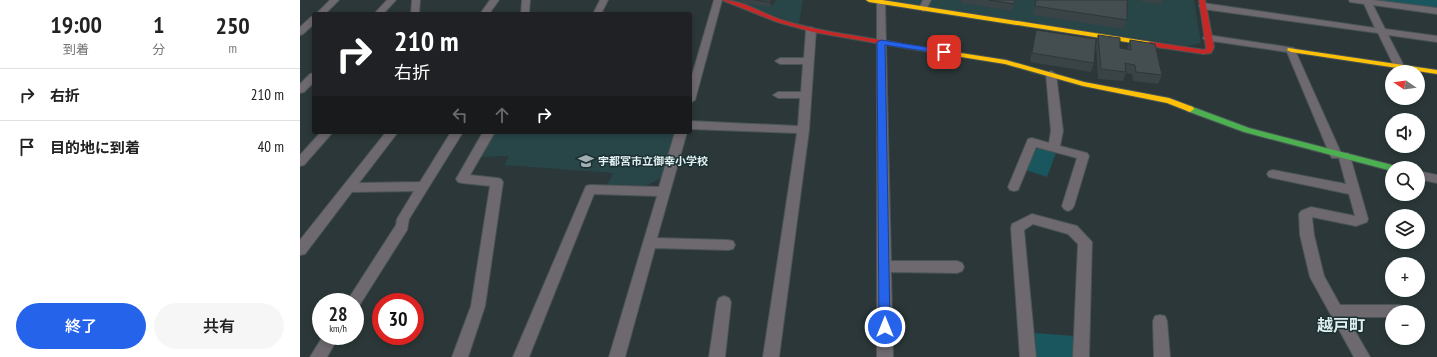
<!DOCTYPE html>
<html lang="ja">
<meta charset="utf-8">
<style>
:root{--surface:#fff;--page:#f6f6f6;--text:#222;--muted:#767676;--line:#e0e0e0;--accent:#2563eb}
body{margin:0;font-family:"PT Sans Narrow","Noto Sans JP",sans-serif;background:var(--page);color:var(--text);height:100vh;display:flex;flex-direction:column;font-size:15px;white-space:nowrap}
*{box-sizing:border-box;margin:0}
p{font-size:13px;color:var(--muted)}
.icon{flex:none;width:22px;height:22px;fill:none;stroke:currentColor;stroke-width:2;stroke-linecap:round;stroke-linejoin:round}
.map{position:relative;flex:1;overflow:hidden}
.details{display:flex;flex-direction:column;background:var(--surface);width:300px}
.details>*{flex:none}
.hud{position:absolute;left:12px;top:12px;width:380px;height:122px;border-radius:4px;box-shadow:0 2px 6px #0003;background:#202124;color:#fff;overflow:hidden}
.needle{width:26px;rotate:283deg}
.buttons{position:absolute;left:1085px;top:65px;display:grid;gap:8px}
.buttons a{display:grid;place-items:center;width:40px;height:40px;border-radius:50%;background:var(--surface);box-shadow:0 2px 6px #0003;font-size:20px}
.speed{position:absolute;left:12px;top:293px;display:flex;gap:8px;font-size:20px;font-weight:700;text-align:center}
.speed>*{display:grid;place-content:center;width:52px;height:52px;border-radius:50%;background:var(--surface);box-shadow:0 2px 6px #0003;line-height:1}
.speed small{font-size:10px;font-weight:400}
.speed .limit{border:6px solid #d22;background:#fff;color:#111}
.pin{position:absolute;display:grid;place-items:center;width:34px;height:34px;color:#fff;margin:-17px;border-radius:8px;box-shadow:0 2px 6px #0006}
.me{position:absolute;width:44px;margin:-22px;rotate:0deg;stroke-linejoin:round;filter:drop-shadow(0 0 3px #0008)}
.turn{display:flex;align-items:center;gap:14px;height:84px;padding:0 16px;font-size:18px}
.turn .icon{width:52px;height:52px;stroke-width:2.5}
.turn b{display:block;font-size:28px;line-height:34px}
.lanes{display:flex;align-items:center;height:38px;padding:0 16px;background:#0003;justify-content:center;gap:20px;direction:ltr}
.lanes .off{opacity:.35}
.eta{display:flex;justify-content:space-evenly;align-items:center;height:68px;text-align:center}
.eta b{font-size:24px;font-weight:600;line-height:28px}
.primary-button{display:flex;gap:8px;margin-top:auto;padding:8px 16px}
.primary-button a{flex:1;height:46px;border-radius:24px;background:var(--accent);color:#fff;font-size:16px;font-weight:600;line-height:46px;text-align:center}
.primary-button a+a{background:var(--page);color:var(--text)}
ul{padding:0;list-style:none}
li{display:flex;align-items:center;gap:12px;height:52px;padding:0 16px;border-top:1px solid var(--line)}
li div{flex:1}
li b{display:block;font-size:15px}
li em{font-style:normal}
main{display:flex;flex:1;min-height:0}
.map>svg:first-child{display:block}
</style>
<main>
<section class="details">
<div class="eta">
<div><b>19:00</b><p>到着</p></div>
<div><b>1</b><p>分</p></div>
<div><b>250</b><p>m</p></div>
</div>
<ul>
<li><svg class="icon" aria-label="right" viewBox="0 0 24 24"><path d="M7 20v-9h11M14 6l5 5-5 5"/></svg><div><b>右折</b></div><em>210 m</em></li>
<li><svg class="icon" aria-label="arrive" viewBox="0 0 24 24"><path d="M6 21V4h12l-3 4 3 4H6"/></svg><div><b>目的地に到着</b></div><em>40 m</em></li>
</ul>
<div class="primary-button"><a>終了</a><a>共有</a></div>
</section>
<div class="map">
<svg width="1137" height="357" viewBox="0 0 1137 357">
<rect width="100%" height="100%" fill="#2b3738"/>
<!-- built -->
<g fill="#284548">
<polygon points="430,0 503,0 499,24"/>
<polygon points="583,0 894,0 901,43 888,46"/>
<polygon points="193,132 374,132 361,178 337,190 306,187 313,173 204,165 209,156 178,157"/>
</g>
<!-- green -->
<g fill="#1a565e">
<polygon points="1060,0 1137,0 1137,10"/>
<polygon points="739,148 756,153 747,177 726,170 734,150"/>
<polygon points="735,333 774,336 773,357 736,357"/>
</g>
<g fill="none" stroke-linecap="round" stroke-linejoin="round">
<defs>
<g id="street">
<polygon points="30,0 39,0 25,14 16,14"/>
<polygon points="87,0 96,0 83,14 74,14"/>
<polygon points="112,0 120,0 119,14 111,14"/>
<polygon points="190,0 199,0 189,14 180,14"/>
<polygon points="222,0 230,0 229,14 221,14"/>
<polygon points="300,0 308,0 301,14 293,14"/>
<polygon points="414,0 422,0 395,100 390,103 390,82"/>
<polygon points="579,0 584,0 585,2 591,261 657,261 662,263 664,267 662,271 657,273 591,272 593,357 577,357 577,2"/>
<polygon points="623,0 631,0 626,10 623,11 619,8"/>
<polygon points="1049,0 1073,0 1137,8 1137,14 1073,5 1085,29 1137,36 1137,42 1088,35 1104,66 1099,69 1094,66 1078,33 903,9 899,6 903,3 1075,28 1064,4 1050,2"/>
<polygon points="14,16 14,24 3,34 0,35 0,27 11,17"/>
<polygon points="511,27 516,30 509,130 479,357 463,357 497,133 390,129 390,121 498,126 500,98 478,98 473,95 478,92 501,92 503,64 480,64 475,61 480,58 504,58 506,30"/>
<polygon points="908,35 994,48 1041,153 1048,153 1050,156 1068,219 1067,222 1056,226 1012,217 1014,235 1024,276 1040,305 1099,305 1104,307 1106,311 1092,312 1092,317 1047,317 1070,357 1054,357 1010,277 1000,235 999,214 1001,211 1011,207 1055,216 1049,194 973,178 969,177 967,174 969,171 973,170 1046,184 1039,158 1032,158 1030,155 987,52 905,40 903,38 905,36"/>
<polygon points="751,71 756,74 763,131 760,146 787,153 789,156 774,206 772,209 768,211 764,209 762,206 777,158 736,147 718,190 714,191 710,190 708,187 728,139 732,138 749,143 751,131 746,74"/>
<polygon points="14,73 14,82 4,92 0,93 0,84 10,74"/>
<polygon points="21,132 33,132 4,165 0,166 0,155"/>
<polygon points="86,132 98,132 59,183 120,182 151,132 163,132 109,219 107,230 59,306 55,308 55,302 47,302 49,298 96,225 97,219 114,191 52,192 5,254 0,255 0,240"/>
<polygon points="183,132 195,132 170,175 197,178 201,179 203,182 185,306 168,357 152,357 171,306 190,186 162,183 158,182 156,179"/>
<polygon points="375,132 387,132 357,238 428,240 433,241 435,245 433,249 428,250 355,248 325,357 309,357 357,196 294,194 229,357 213,357 286,186 290,185 359,187"/>
<polygon points="1118,171 1137,175 1137,183 1118,179"/>
<polygon points="732,214 777,226 792,242 789,357 773,357 778,244 768,234 733,224 724,230 736,357 720,357 711,228 712,224"/>
<polygon points="424,296 429,298 431,302 425,357 409,357 417,302 419,298"/>
<polygon points="860,315 865,316 867,321 870,357 854,357 853,321 855,316"/>
<polygon points="23,336 39,336 27,357 10,357"/>
</g>
<polygon id="fast" points="890,106 949,128 1092,165 1096,168 1092,168 1092,171 944,132 887,111 886,109"/>
<g id="slow">
<polygon points="566,0 582,0 852,42 856,44 852,46 569,2"/>
<polygon points="596,43 706,60 784,82 869,98 893,107 894,109 890,112 867,103 783,86 705,64 599,47 595,45"/>
<polygon points="988,48 1137,70 1137,74 991,52 987,50"/>
</g>
<g id="jam">
<path d="M422 0C443 0 463 14 482 20 520 32 560 36 599 43L603 45 599 47 513 32 477 22Z"/>
<polygon points="899,0 905,0 914,47 911,53 904,54 849,46 849,42 852,42 905,50 906,47"/>
</g>
</defs>
<!-- street casing -->
<use href="#street" stroke="#495455" stroke-width="2"/>
<!-- fast casing -->
<use href="#fast" stroke="#495455" stroke-width="2"/>
<!-- slow casing -->
<use href="#slow" stroke="#495455" stroke-width="2"/>
<!-- jam casing -->
<use href="#jam" stroke="#495455" stroke-width="2"/>
<!-- street -->
<use href="#street" fill="#6e696e" fill-rule="evenodd"/>
<!-- fast -->
<use href="#fast" fill="#4caf50" fill-rule="evenodd"/>
<!-- slow -->
<use href="#slow" fill="#ffc107" fill-rule="evenodd"/>
<!-- jam -->
<use href="#jam" fill="#c62828" fill-rule="evenodd"/>
</g>
<!-- wall -->
<g fill="#3a4345">
<polygon points="442,0 476,0 471,7 442,3"/>
<polygon points="662,0 715,0 712,11 661,3"/>
<polygon points="736,0 827,20 824,29 733,15"/>
<polygon points="842,0 862,0 861,4 842,2"/>
<polygon points="736,30 794,63 791,72 730,62"/>
<polygon points="798,35 820,48 827,49 830,40 862,75 858,84 833,81 832,74 826,73 823,81 798,79 796,45"/>
</g>
<!-- shaded-wall -->
<polygon fill="#303738" points="472,0 476,0 471,7 470,2"/>
<!-- building -->
<g fill="#444e50" stroke="#303738">
<polygon points="454,0 472,0 470,2"/>
<polygon points="689,0 715,0 714,4"/>
<polygon points="736,0 827,0 827,20 735,6"/>
<polygon points="736,30 796,39 794,63 732,53"/>
<polygon points="798,35 820,38 820,48 831,50 830,40 855,44 862,75 836,72 835,65 825,63 826,72 801,69"/>
</g>
<!-- route -->
<polygon fill="#2563eb" stroke="#184099" points="581,40 644,50 647,52 644,54 585,45 590,327 589,330 585,332 581,330 579,327 577,42"/>
<!-- icons -->
<defs>
<symbol id="school-bare" viewBox="-9 -9 18 18"><path d="M0-5L7-2L0 1L-7-2ZM-4 1L0 2.5L4 1V4Q0 6-4 4Z" fill="#a3afb1" stroke="#1b3033" stroke-width="2.5" paint-order="stroke"/></symbol>
</defs>
<g fill-rule="evenodd">
<use href="#school-bare" x="275" y="150" width="22" height="22"/>
</g>
<g text-anchor="middle" dominant-baseline="central" stroke-width="3" stroke-linejoin="round" paint-order="stroke">
<!-- poi labels -->
<g font-size="11" font-weight="bold" fill="#e3f0f2" stroke="#1b3033" text-anchor="start">
<text x="298" y="161">宇都宮市立御幸小学校</text>
</g>
<!-- near-quarter labels -->
<g font-size="16" font-weight="bold" fill="#e3f0f2" stroke="#1b3033">
<text x="1041" y="325">越戸町</text>
</g>
</g>
</svg>
<div class="buttons">
<a><svg class="needle" viewBox="-14 -14 28 28"><path d="M0-13l5 13h-10z" fill="#e53935"/><path d="M0 13l5-13h-10z" fill="#767676"/></svg></a>
<a><svg class="icon" aria-label="sound" viewBox="0 0 24 24"><path d="M4 9h4l5-4v14l-5-4H4zM17 9q2 3 0 6"/></svg></a>
<a><svg class="icon" aria-label="search" viewBox="0 0 24 24"><circle cx="10" cy="10" r="6"/><path d="M15 15l6 6"/></svg></a>
<a><svg class="icon" aria-label="layers" viewBox="0 0 24 24"><path d="M12 4l9 5-9 5-9-5zM3 14l9 5 9-5"/></svg></a>
<a>+</a>
<a>−</a>
</div>
<div class="speed"><div>28<small>km/h</small></div><div class="limit">30</div></div>
<div class="pin" style="left:644px;top:52px;background:#d93025"><svg class="icon" aria-label="arrive" viewBox="0 0 24 24"><path d="M6 21V4h12l-3 4 3 4H6"/></svg></div>
<svg class="me" style="left:585px;top:327px" viewBox="-20 -20 40 40"><circle r="17" fill="#2563eb" stroke="#fff" stroke-width="3"/><path d="M0-11L8 9 0 5-8 9z" fill="#fff"/></svg>
<div class="hud">
<div class="turn"><svg class="icon" aria-label="right" viewBox="0 0 24 24"><path d="M7 20v-9h11M14 6l5 5-5 5"/></svg><div><b>210 m</b>右折</div></div>
<div class="lanes"><svg class="icon off" aria-label="left" viewBox="0 0 24 24"><path d="M17 20v-9H6M10 6l-5 5 5 5"/></svg><svg class="icon off" aria-label="ahead" viewBox="0 0 24 24"><path d="M12 20V5M6 11l6-6 6 6"/></svg><svg class="icon" aria-label="right" viewBox="0 0 24 24"><path d="M7 20v-9h11M14 6l5 5-5 5"/></svg></div>
</div>
</div>
</main>
